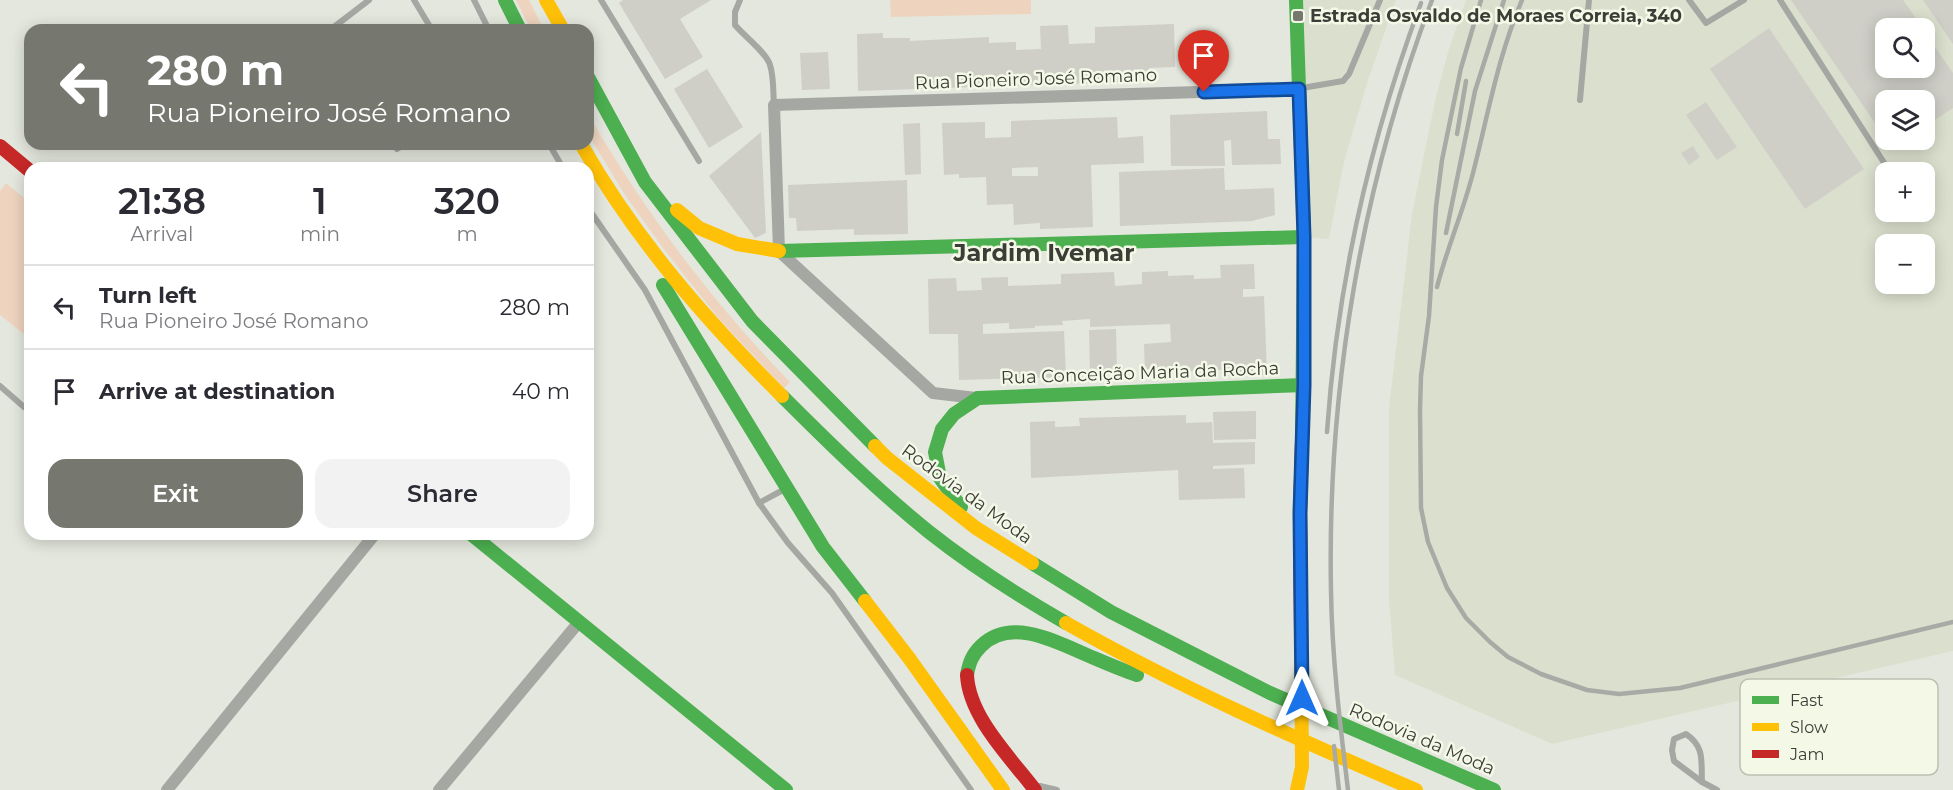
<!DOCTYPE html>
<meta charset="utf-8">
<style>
:root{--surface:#fff;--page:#f2f2f3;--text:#2b2b33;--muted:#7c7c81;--line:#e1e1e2;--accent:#767870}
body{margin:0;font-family:Montserrat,sans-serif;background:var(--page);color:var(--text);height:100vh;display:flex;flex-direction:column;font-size:22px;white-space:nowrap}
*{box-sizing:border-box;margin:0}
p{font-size:20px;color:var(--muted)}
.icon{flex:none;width:33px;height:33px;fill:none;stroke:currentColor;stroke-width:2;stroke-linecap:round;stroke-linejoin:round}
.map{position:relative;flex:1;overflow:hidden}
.side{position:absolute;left:24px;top:162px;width:570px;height:378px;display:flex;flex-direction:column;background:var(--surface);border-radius:18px;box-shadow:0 3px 15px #0003}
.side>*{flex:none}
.banner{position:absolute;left:24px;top:24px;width:570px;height:126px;border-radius:18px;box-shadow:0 3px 15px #0003;background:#767870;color:#fff;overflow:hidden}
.controls{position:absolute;left:1875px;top:18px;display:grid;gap:12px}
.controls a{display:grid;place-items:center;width:60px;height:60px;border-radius:12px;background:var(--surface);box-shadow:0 3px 15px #0003;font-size:30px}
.pin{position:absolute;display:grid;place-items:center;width:51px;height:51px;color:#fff;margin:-62px -26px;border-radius:50% 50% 50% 0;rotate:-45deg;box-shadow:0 0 6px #0007}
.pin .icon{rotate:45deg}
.me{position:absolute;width:66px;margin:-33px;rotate:0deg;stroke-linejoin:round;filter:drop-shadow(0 0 4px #0008)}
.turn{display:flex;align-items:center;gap:21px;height:126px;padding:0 24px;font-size:27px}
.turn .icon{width:78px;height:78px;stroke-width:2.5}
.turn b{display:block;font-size:42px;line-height:51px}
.eta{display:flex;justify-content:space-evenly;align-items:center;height:102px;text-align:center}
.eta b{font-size:36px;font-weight:600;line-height:42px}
.primary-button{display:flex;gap:12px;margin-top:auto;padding:12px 24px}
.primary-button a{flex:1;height:69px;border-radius:18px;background:var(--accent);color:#fff;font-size:24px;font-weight:600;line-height:69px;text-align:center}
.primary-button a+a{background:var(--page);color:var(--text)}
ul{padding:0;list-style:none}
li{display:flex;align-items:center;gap:18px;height:84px;padding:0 24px;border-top:2px solid var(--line)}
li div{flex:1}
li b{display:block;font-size:22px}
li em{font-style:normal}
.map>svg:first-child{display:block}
</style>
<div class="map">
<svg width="1953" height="790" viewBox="0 0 1953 790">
<rect width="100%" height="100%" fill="#e4e7dd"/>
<!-- built -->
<g fill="#dbe0ce" fill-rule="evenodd">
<polygon points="1296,0 1396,0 1368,80 1344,162 1329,239 1304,237"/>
<path d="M1466 0H1953V651L1552 744 1395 675 1389 600V408L1412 214 1435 101 1448 52ZM1886 28H1924V68H1886ZM1886 100H1924V140H1886ZM1886 172H1924V212H1886ZM1886 244H1924V284H1886Z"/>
</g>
<!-- green -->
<g fill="#eed4bf">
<polygon points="516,0 529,0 544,30 531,30"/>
<polygon points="890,0 1031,0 1031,14 891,17"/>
<path d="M588 114C647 215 709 298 790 382L784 388 720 320 666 252 625 195 588 134Z"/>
<polygon points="6,183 30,203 30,339 0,315 0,191"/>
</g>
<!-- building -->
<g fill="#cfcfc8" fill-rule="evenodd">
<polygon points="623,0 711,0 680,19 703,57 665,79 619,3"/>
<polygon points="1791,0 1903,0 1923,28 1886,28 1886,68 1924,68 1924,31 1953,73 1953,108 1924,127 1924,100 1886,100 1886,139"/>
<polygon points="1923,0 1953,0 1953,44"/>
<polygon points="1174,24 1175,67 1149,68 1149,75 1123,76 1123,82 858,91 857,34 883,33 883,38 910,38 910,41 989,37 989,43 1016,42 1016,50 1041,49 1040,26 1068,25 1069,44 1095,43 1095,27"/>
<polygon points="1769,28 1864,169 1805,209 1710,69"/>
<polygon points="828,52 830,89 802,90 800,53"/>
<polygon points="707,69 743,127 709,148 674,89"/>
<polygon points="1706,102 1737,147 1717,160 1686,115"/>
<polygon points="1267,111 1268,139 1280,139 1281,164 1232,165 1231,140 1224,141 1225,166 1171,166 1170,115"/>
<path d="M1117 117 1118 138 1143 136 1144 163 1091 165 1093 227 1040 229V223L1014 225 1013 204 987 205 986 177 959 178V174L944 175 942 123 985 122V138L1011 137V121ZM1038 167V176H1012V168Z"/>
<polygon points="920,123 921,174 905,175 903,124"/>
<polygon points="761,132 766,233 755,238 709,176"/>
<polygon points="1886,140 1907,140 1892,149"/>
<polygon points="1693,146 1700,157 1689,165 1681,153"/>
<polygon points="1224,168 1225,190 1274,188 1275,215 1252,221 1120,226 1119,172"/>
<polygon points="907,180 908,234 854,235 854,229 797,231 796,218 789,218 788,185"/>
<polygon points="1254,264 1255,289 1243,289 1243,297 1264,296 1267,375 1224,376 1223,370 1145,373 1144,344 1171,342 1170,324 1090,327 1090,319 1062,321 1063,325 1035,326 1035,328 1009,329 1009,323 983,324 983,334 1064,331 1066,377 959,380 958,334 929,334 928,279 956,278 957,291 982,290 981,278 1008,277 1008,286 1061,284 1061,274 1114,272 1115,286 1142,284 1142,272 1168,271 1168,276 1194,275 1194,279 1221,278 1220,265"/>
<polygon points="1116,329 1117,372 1090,373 1089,330"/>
<polygon points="1256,411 1256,439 1214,440 1213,412"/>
<polygon points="1186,415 1186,423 1212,422 1213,443 1255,442 1255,464 1213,466 1213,469 1244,468 1245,498 1179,500 1178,470 1031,478 1030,422 1055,421 1055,427 1080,426 1079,418"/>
</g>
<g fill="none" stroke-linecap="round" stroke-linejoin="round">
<!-- lane -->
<g stroke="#a5a7a3" stroke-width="6">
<polyline points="414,0 432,30"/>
<polyline points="474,0 489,30"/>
<polyline points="601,0 699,161"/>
<path d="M740 0 735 12V25C744 36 767 53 770 65 774 77 773 92 774 105"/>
<polyline points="1689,0 1706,23 1744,0"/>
<polyline points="1780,0 1890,172"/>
<polyline points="330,30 369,0"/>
<polyline points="1302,88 1343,81 1349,74 1380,0"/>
<polyline points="1580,100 1589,0"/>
<polyline points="549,144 563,168"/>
<polyline points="397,149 406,144"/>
<polyline points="588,208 645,290 759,503 783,490"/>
<polyline points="0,386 24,407"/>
<polyline points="759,503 788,543 832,593 971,790"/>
<path d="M1702 782C1701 761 1705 747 1686 734L1674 739 1672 750 1674 761 1702 782 1717 790"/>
<polyline points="1040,786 1057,790"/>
</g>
<!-- street -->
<g stroke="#a5a7a3" stroke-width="12">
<polyline points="976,398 933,393 779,251 774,105 1299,89"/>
<polyline points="167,790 375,534"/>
<polyline points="439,790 579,622"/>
</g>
<!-- fast -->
<g stroke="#4caf50" stroke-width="14">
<polyline points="505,0 520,30"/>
<polyline points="1296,0 1304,237 1302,441"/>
<polyline points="588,77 645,182 752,321 875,446"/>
<polyline points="779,251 1304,237"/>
<polyline points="663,285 823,547 865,601"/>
<path d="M782 396C829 443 877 490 929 532 972 566 1019 596 1066 623"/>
<polyline points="978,398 1304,385"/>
<polyline points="961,507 940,478 935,452 942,429 954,414 978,398"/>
<polyline points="471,534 786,790"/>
<polyline points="1032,563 1111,612 1270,693 1494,790"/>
<path d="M967 675C969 663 972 655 981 646 1012 615 1060 644 1094 658 1108 664 1122 670 1137 675"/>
</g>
<!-- slow -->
<g stroke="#ffc107" stroke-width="14">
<polyline points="546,0 563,30"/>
<path d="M581 144C636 240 704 318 782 396"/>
<polyline points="677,210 699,228 737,244 779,251"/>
<polyline points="875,446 887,458 976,528 1032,563"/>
<polyline points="865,601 909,658 1003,790"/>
<path d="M1066 623C1179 687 1297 739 1416 790"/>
<polyline points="1297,790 1302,767 1301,632"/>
</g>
<!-- jam -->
<g stroke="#c62828" stroke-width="14">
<polyline points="0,146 30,171"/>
<polyline points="1301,632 1300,513 1302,441"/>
<path d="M967 675C969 717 1010 757 1035 790"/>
</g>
<!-- rail -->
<g stroke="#a8aba5" stroke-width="4.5">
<polyline points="1481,0 1461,68 1442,160 1436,207 1429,316 1421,376 1420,410 1421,508 1428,542 1447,588 1466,618 1490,642 1508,657 1541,674 1587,690 1619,694 1680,688 1953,622"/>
<polyline points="1457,134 1466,81"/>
<polyline points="1446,233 1475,91 1504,0"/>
<path d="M1437 287C1447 248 1463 212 1473 173 1488 115 1498 56 1522 0"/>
<path d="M1327 432C1337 286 1370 140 1421 3"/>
<polyline points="1334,746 1339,790"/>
<path d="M1348 790C1340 724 1332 658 1331 591 1327 390 1361 188 1432 0"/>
</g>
</g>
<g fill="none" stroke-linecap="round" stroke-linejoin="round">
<defs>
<polyline id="route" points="1204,92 1299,89 1304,237 1304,385 1300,513 1302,698"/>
</defs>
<!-- route casing -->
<use href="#route" stroke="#114b97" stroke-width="15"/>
<!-- route -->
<use href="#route" stroke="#1a73e8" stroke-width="10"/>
</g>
<!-- markers -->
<rect fill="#767870" stroke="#f3f8e7" stroke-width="2" x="1292" y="10" width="12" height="12" rx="3"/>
<g text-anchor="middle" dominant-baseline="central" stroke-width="5" stroke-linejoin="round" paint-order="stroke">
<!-- poi labels -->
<g font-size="18" font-weight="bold" fill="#3b3d36" stroke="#f3f8e7" text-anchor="start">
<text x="1310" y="16">Estrada Osvaldo de Moraes Correia, 340</text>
</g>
<!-- street labels -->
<g font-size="18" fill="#3b3d36" stroke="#f3f8e7">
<text transform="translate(1036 79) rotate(-2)">Rua Pioneiro José Romano</text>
<text transform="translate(1140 373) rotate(-2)">Rua Conceição Maria da Rocha</text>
<text transform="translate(967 494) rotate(36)">Rodovia da Moda</text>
<text transform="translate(1422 739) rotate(23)">Rodovia da Moda</text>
</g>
<!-- district labels -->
<g font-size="24" font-weight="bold" fill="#3b3d36" stroke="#f3f8e7">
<text x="1044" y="252">Jardim Ivemar</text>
</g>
</g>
<!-- legend -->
<rect x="1740" y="679" width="198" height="96" rx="9" fill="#f3f8e7" stroke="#bcc0b2" stroke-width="1.5"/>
<rect x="1752" y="696" width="27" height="8" fill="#4caf50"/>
<rect x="1752" y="723" width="27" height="8" fill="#ffc107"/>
<rect x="1752" y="750" width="27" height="8" fill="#c62828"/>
<g font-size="16" fill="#3b3d36">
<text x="1790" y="706">Fast</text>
<text x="1790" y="733">Slow</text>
<text x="1790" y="760">Jam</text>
</g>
</svg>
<div class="controls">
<a><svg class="icon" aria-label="search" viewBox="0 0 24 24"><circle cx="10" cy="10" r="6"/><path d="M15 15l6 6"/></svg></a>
<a><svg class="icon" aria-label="layers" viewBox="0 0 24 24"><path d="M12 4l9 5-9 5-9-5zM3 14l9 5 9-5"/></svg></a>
<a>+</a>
<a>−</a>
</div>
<div class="pin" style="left:1204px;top:92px;background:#d93025"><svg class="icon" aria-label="arrive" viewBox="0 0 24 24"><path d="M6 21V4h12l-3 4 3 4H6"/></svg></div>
<svg class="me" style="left:1302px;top:698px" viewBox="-20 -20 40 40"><path d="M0-17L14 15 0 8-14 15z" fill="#1a73e8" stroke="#fff" stroke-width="4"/></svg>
<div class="banner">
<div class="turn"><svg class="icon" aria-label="left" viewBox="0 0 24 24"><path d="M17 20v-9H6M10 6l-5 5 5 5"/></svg><div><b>280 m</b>Rua Pioneiro José Romano</div></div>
</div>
<section class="side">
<div class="eta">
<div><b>21:38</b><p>Arrival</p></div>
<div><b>1</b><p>min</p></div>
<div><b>320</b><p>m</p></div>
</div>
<ul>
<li><svg class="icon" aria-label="left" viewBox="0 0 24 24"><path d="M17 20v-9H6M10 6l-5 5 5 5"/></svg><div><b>Turn left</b><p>Rua Pioneiro José Romano</p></div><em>280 m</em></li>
<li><svg class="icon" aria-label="arrive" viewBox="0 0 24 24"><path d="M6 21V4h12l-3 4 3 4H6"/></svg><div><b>Arrive at destination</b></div><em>40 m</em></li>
</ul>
<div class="primary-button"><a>Exit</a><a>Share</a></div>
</section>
</div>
